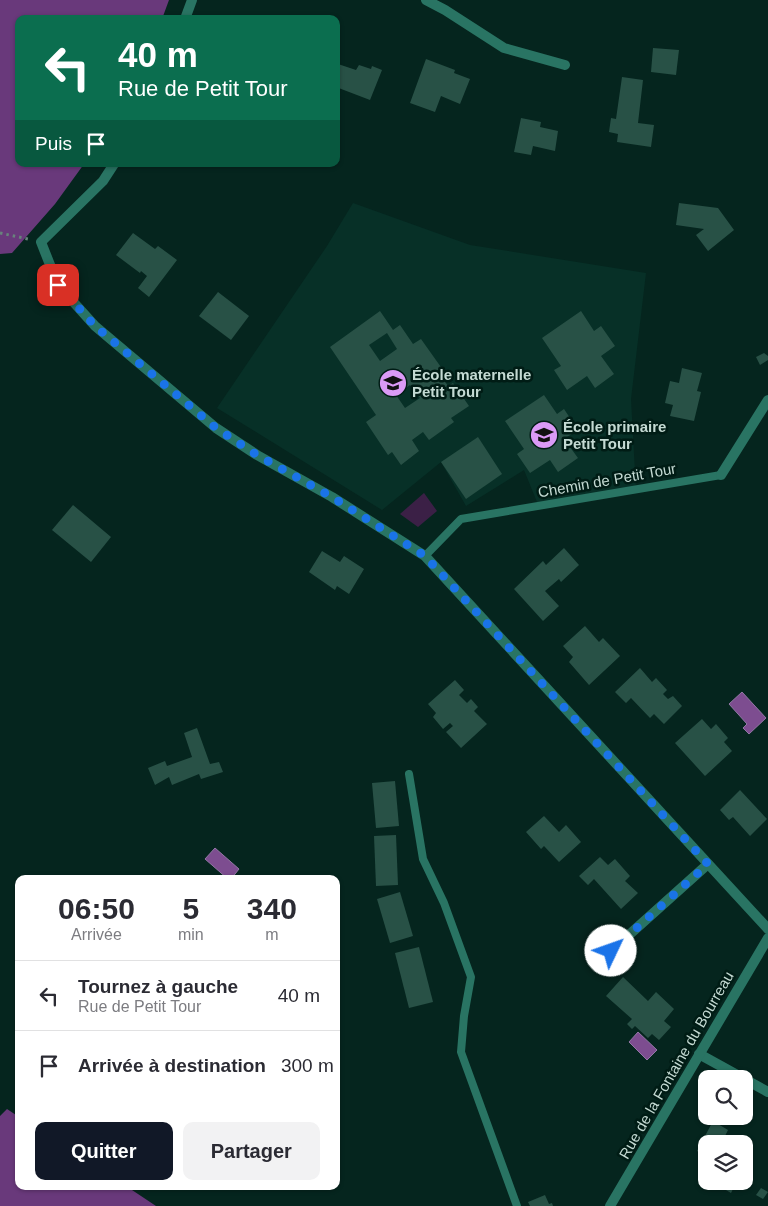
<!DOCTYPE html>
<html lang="fr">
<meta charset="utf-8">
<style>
:root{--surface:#fff;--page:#f2f2f3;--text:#2b2b33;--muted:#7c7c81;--line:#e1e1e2;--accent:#111827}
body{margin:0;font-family:Arial,sans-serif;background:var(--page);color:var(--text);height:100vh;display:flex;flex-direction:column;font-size:19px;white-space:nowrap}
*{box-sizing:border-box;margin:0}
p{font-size:16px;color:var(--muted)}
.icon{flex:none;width:28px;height:28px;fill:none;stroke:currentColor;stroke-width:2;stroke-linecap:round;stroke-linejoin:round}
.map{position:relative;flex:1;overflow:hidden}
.details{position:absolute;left:15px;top:875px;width:325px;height:315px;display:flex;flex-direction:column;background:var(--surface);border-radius:10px;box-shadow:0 1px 4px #0004}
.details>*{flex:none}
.hud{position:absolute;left:15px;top:15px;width:325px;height:152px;border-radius:10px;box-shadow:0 1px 4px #0004;background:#0b6e4f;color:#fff;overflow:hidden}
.fabs{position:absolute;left:698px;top:1070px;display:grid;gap:10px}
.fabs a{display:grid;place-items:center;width:55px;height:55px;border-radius:10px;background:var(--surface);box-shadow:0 1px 4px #0004;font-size:25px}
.pin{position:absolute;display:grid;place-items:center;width:42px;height:42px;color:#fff;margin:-21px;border-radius:10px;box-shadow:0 2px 8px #0006}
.me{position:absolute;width:55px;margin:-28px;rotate:48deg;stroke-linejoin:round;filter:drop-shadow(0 0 4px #0008)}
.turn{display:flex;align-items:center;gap:18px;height:105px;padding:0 20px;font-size:22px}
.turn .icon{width:65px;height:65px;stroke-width:2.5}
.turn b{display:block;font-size:35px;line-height:42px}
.then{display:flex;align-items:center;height:48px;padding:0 20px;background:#0003;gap:10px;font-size:19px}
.eta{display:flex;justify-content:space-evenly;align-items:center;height:85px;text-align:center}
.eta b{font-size:30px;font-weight:700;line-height:35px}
.cta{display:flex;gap:10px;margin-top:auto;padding:10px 20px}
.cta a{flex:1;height:58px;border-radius:10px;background:var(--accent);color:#fff;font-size:20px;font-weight:700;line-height:58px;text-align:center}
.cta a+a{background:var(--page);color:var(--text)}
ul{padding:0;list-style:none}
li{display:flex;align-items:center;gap:15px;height:70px;padding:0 20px;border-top:1px solid var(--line)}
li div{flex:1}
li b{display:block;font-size:19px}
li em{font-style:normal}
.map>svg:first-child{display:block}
</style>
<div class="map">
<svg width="768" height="1206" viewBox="0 0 768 1206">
<rect width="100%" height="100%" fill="#05251e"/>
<!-- built -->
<polygon fill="#073027" points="353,203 470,245 646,273 631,399 636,491 539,507 524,470 466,506 441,462 382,510 217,408 327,246"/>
<!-- green -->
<polygon fill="#3b2046" points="424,493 437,511 418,527 400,514"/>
<!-- forest -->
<g fill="#69397b">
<polygon points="0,0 169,0 162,19 19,19 19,164 84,164 55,204 12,253 0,254"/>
<polygon points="7,1109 19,1117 19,1186 126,1186 156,1206 0,1206 0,1116"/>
</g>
<!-- water -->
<g fill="#7d4d90" stroke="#9277a4">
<polygon points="742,692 766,718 749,734 743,728 747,724 729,704"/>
<polygon points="215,848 239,869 231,879 228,879 205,859"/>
<polygon points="638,1032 657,1050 647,1060 629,1042"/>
</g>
<!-- building -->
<g fill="#285146" fill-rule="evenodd">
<polygon points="653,48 679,50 676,75 651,72"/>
<polygon points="426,59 455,70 454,73 470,79 460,104 441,96 435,112 410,103"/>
<polygon points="338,64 356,70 359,65 371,69 372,66 382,70 370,100 336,87"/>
<polygon points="622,77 643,80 638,123 654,125 651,147 617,142 618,134 609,132 611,118 616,119"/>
<polygon points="521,118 541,122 540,127 558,131 555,151 533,146 531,155 514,152"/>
<polygon points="679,203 718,208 734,230 708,251 696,235 704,229 676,225"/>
<polygon points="133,233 155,249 158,246 177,260 149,297 138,288 147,276 141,271 140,273 116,255"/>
<polygon points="218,292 249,316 231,340 199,316"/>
<path d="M380 311 393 330 400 325 413 344 421 339 443 370 439 373 448 386 453 383 469 406 451 418 454 422 429 440 423 432 412 440 419 451 401 465 392 452 388 455 366 422 376 415 330 347ZM387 333 397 349 380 361 369 345ZM410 385 420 398 405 408 396 395Z"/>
<polygon points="581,311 594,331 601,326 615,346 601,356 614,374 595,388 587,376 567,390 554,370 561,366 542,338"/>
<polygon points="764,353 768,356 768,360 760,365 756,357"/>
<polygon points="682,368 702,373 697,391 701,392 694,421 670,416 673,405 665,403 670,381 679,383"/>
<polygon points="544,395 557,414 564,409 578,430 564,439 578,458 558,472 550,460 530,473 517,454 524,449 505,421"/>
<polygon points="478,437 502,474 466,499 441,462"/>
<polygon points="73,505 111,537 91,562 52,530"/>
<polygon points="564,548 579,565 561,582 559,579 545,591 559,606 543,621 514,589 543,561 546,565"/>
<polygon points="322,551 340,562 344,556 364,569 349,594 337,586 335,590 309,572"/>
<polygon points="585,626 599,642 603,638 620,656 589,685 569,662 573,657 563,646"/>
<polygon points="640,668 652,682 656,678 667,690 663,694 668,699 673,696 682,706 664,724 654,714 650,718 631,698 626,703 615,692"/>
<polygon points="455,680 464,690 459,695 467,703 471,699 478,707 474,711 487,724 461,748 446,732 453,726 450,723 443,729 433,717 436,713 428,704"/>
<polygon points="702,719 711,729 716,724 728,738 724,742 732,751 705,776 675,743"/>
<polygon points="197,728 210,764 219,762 223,772 201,779 199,774 172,785 169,777 155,785 148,768 165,761 167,766 192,757 184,733"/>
<polygon points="395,781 399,826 376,828 372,783"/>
<polygon points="740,790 767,819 750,836 733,817 729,820 720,810"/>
<polygon points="544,816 559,832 566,825 581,842 559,862 544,846 541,849 526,832"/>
<polygon points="396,835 398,885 376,886 374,836"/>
<polygon points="600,857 608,865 615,859 630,876 625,881 638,893 621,909 594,879 588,885 579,876"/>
<polygon points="400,892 413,936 390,943 377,899"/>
<polygon points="419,947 433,1002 409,1008 395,953"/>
<polygon points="623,977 648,1001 656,992 674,1009 664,1021 671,1027 659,1040 652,1034 648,1038 635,1026 632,1029 627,1024 632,1019 606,996"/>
<polygon points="713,1121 728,1130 724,1138 734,1144 706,1144 706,1156 697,1151"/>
<polygon points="744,1149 753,1155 744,1170"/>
<polygon points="718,1181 737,1181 731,1193 716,1184"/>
<polygon points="761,1188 768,1192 763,1199 756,1195"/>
<polygon points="545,1195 549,1204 552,1203 553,1206 530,1206 528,1202"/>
</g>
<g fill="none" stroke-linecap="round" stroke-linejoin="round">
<!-- path -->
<polyline stroke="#68837c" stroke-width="3" stroke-dasharray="2.5 4" stroke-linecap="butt" points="0,233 28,239"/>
<!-- service -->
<g stroke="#297463" stroke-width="8">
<polyline points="425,556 461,519 721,475"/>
<polyline points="409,774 423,859 444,903 471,977 464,1016 461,1052 517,1206"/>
</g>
<!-- minor -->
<g stroke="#297463" stroke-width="10">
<polyline points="426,0 445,10 504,48 565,65"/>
<polyline points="185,19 192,0"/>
<polyline points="114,164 103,181 41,242 58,285 95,326 216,428 257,455 332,497 425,556 768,929"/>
<polyline points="721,475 768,400"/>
<polyline points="611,951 708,864"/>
<polyline points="699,1054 768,1092"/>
<polyline points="610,1206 768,938"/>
</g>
</g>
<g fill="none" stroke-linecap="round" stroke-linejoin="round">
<!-- route -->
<polyline stroke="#1a73e8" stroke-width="9" stroke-dasharray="0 16.2" points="58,285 95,326 216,428 257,455 332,497 425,556 708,864 611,951"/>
</g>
<!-- icons -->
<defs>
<symbol id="school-disc" viewBox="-11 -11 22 22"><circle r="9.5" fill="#db9af6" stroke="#001c15"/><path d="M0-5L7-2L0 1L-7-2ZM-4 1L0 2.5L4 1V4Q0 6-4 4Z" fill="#111"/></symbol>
</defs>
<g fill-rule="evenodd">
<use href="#school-disc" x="377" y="367" width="32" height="32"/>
<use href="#school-disc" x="528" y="419" width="32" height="32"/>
</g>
<g text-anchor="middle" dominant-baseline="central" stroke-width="5" stroke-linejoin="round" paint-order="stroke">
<!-- poi labels -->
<g font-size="15" font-weight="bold" fill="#c4dad3" stroke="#001c15" text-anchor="start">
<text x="412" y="374">École maternelle<tspan x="412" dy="17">Petit Tour</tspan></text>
<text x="563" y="426">École primaire<tspan x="563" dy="17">Petit Tour</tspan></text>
</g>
<!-- street labels -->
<g font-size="15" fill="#c4dad3" stroke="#001c15">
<text transform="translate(607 480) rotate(-10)">Chemin de Petit Tour</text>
<text transform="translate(676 1065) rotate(-60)">Rue de la Fontaine du Bourreau</text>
</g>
</g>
</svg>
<div class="fabs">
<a><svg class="icon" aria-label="search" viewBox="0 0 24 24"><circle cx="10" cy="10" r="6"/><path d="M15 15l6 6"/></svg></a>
<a><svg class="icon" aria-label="layers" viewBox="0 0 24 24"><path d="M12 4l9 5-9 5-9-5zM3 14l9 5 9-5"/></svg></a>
</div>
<div class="pin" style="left:58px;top:285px;background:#d93025"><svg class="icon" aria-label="arrive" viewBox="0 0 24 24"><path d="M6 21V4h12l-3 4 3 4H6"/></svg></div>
<svg class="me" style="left:611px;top:951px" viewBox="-20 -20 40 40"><circle r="19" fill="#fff"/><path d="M0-13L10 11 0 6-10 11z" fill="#1a73e8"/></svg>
<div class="hud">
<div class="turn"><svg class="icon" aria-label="left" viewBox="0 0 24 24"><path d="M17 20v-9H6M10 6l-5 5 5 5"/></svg><div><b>40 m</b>Rue de Petit Tour</div></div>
<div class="then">Puis<svg class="icon" aria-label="arrive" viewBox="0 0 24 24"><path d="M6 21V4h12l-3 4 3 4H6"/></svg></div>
</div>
<section class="details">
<div class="eta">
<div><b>06:50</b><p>Arrivée</p></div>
<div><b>5</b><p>min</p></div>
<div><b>340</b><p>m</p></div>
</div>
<ul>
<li><svg class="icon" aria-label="left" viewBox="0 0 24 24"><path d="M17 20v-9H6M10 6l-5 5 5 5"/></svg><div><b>Tournez à gauche</b><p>Rue de Petit Tour</p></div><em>40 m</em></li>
<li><svg class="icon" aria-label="arrive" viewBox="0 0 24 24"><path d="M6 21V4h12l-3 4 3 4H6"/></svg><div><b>Arrivée à destination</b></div><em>300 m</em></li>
</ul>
<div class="cta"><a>Quitter</a><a>Partager</a></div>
</section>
</div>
